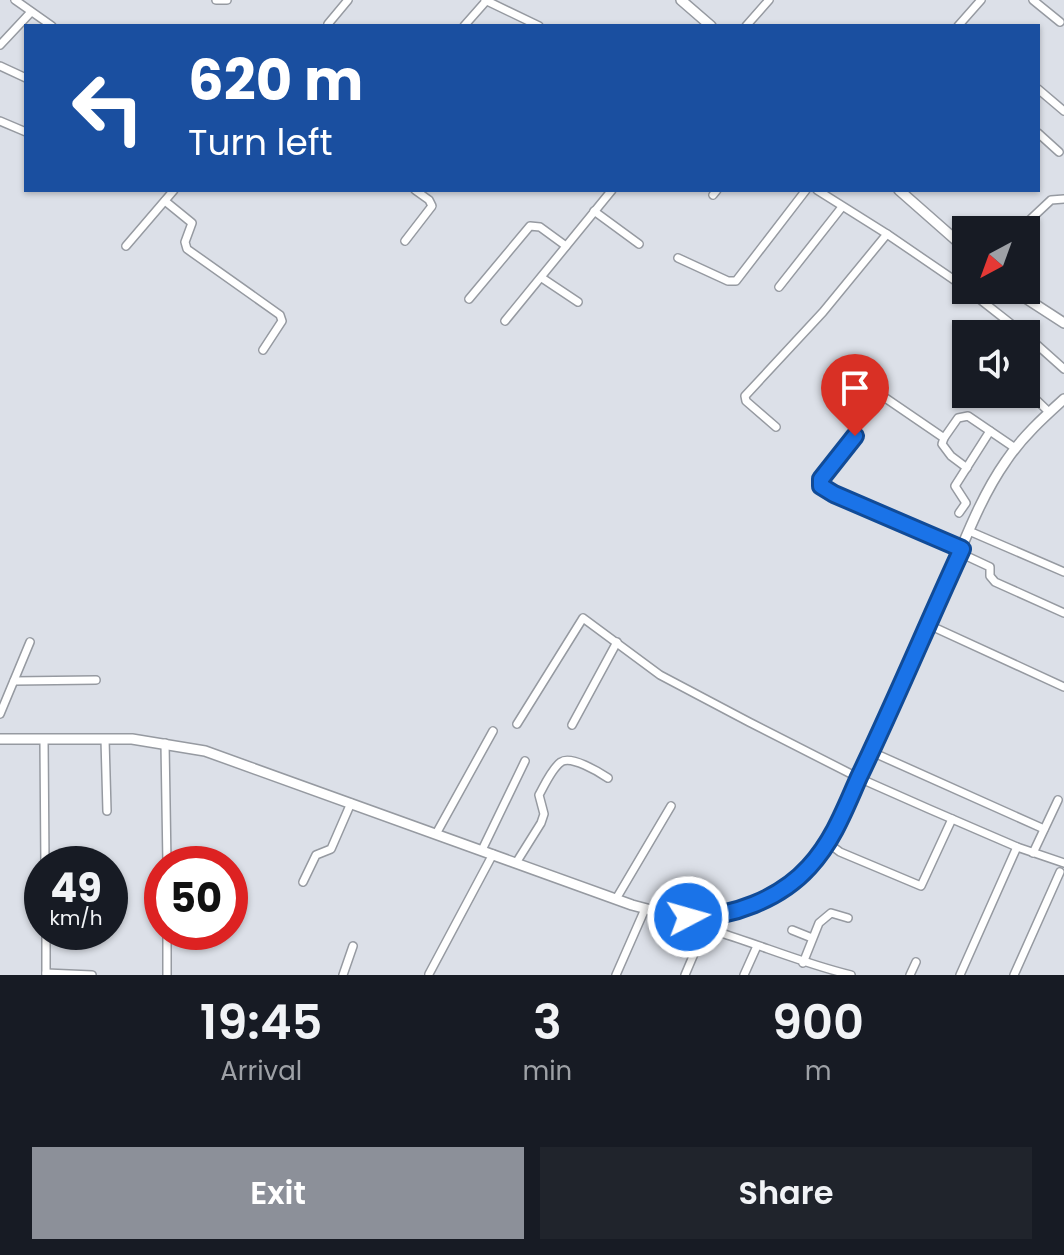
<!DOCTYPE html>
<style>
:root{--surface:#171b24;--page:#20242c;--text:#f1f3f6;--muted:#9ea1a6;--accent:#8c9099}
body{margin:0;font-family:Poppins,sans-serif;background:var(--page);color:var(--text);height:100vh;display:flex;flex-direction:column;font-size:30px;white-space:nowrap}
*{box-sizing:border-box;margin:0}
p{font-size:26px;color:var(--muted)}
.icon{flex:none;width:44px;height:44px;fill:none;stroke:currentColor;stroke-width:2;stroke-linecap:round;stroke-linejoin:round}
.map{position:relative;height:975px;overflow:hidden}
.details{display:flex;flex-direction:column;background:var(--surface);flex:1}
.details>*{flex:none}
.banner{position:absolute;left:24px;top:24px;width:1016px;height:168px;border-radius:0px;box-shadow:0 2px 6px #0004;background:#1a4fa0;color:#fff;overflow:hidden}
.needle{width:52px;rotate:221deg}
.fabs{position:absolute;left:952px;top:216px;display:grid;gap:16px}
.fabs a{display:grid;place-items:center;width:88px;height:88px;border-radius:0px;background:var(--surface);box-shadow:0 2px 6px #0004;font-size:40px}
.speed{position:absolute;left:24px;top:846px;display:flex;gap:16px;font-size:40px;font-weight:700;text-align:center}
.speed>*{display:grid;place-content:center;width:104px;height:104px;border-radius:50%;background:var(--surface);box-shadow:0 2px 6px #0004;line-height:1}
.speed small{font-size:20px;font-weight:400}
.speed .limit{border:12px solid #d22;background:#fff;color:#111}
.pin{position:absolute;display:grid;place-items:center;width:68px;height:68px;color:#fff;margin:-82px -34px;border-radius:50% 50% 50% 0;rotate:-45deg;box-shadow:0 0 8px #0007}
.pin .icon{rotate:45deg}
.me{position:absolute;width:88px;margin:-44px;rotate:84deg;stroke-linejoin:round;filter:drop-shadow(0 0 6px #0008)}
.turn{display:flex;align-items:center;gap:28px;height:168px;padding:0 32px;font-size:36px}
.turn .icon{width:104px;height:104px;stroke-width:2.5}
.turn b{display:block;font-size:56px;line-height:68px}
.eta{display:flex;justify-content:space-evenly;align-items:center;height:136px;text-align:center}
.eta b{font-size:48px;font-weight:600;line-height:56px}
.primary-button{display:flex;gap:16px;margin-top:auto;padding:16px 32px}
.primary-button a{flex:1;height:92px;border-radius:0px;background:var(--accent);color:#fff;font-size:32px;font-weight:600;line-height:92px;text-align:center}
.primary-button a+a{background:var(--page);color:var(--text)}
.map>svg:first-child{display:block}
</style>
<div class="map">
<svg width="1064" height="975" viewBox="0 0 1064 975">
<rect width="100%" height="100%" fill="#dce0e8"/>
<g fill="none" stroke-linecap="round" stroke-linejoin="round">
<defs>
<g id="minor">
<polyline points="15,0 52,26"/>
<polyline points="216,0 227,0"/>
<polyline points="485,0 539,26"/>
<polyline points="1033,0 1060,22"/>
<polyline points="328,24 348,0"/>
<polyline points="464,26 487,0"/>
<polyline points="746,26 769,0"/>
<polyline points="958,26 981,0"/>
<polyline points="0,45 31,12"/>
<polyline points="0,66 26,78"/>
<polyline points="1038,89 1064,111"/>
<polyline points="0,121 26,132"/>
<polyline points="1038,133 1059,152"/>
<polyline points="817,190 887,234 966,288"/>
<polyline points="713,195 717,190"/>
<polyline points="165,201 192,223 185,242 187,249 280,315 282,321 263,350"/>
<polyline points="594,211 639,244"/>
<polyline points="1019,230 1051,200 1064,199"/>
<polyline points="405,241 432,206 429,200 415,190"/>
<polyline points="126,246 174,190"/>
<polyline points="678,258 728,281 736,281 806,190"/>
<polyline points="542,278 578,302"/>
<polyline points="779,287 842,207"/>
<polyline points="968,290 1024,334"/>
<polyline points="469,299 530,226 540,227 566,246"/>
<polyline points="505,321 612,190"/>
<polyline points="1026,335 1064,369"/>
<polyline points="1026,390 1049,412"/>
<polyline points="884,397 944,438 958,418 968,416 1015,448"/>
<polyline points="776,427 746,401 745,396 823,312 887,234"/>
<polyline points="855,436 821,479 821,486 962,549"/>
<polyline points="944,438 942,444 951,456 967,468"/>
<polyline points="959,513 966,503 955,486 990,431"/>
<polyline points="969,531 1064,572"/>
<polyline points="960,553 990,567 990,576 995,582 1064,613"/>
<polyline points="929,625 1064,687"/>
<polyline points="14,681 96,680"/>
<polyline points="0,714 30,642"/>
<polyline points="517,724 583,618 660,675 749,722 859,778 929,809 1017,847 1064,863"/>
<polyline points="572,725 617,642"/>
<polyline points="105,739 107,811"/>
<polyline points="44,740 45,864"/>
<polyline points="165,743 167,864"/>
<polyline points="872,752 1044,829"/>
<polyline points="436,834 493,731"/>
<polyline points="828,843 840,852 921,886 952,819"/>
<polyline points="482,850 525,761"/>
<polyline points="1033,853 1058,800"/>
<path d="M516 863 541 823 544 814 539 795C544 786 552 768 561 762 571 755 599 772 608 778"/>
<polyline points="303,882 316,855 331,849 351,803"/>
<polyline points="616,899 671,806"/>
<path d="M677 916C689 926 704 927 718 932 763 946 805 964 851 975"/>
<polyline points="792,930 812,938"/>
<polyline points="46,932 46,975"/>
<polyline points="803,963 819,923 831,913 848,918"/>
<polyline points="46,973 92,975"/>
<polyline points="429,974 493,854"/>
<polyline points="167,975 167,932"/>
<polyline points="343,975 353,946"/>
<polyline points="616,975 645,909"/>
<polyline points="685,975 705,928"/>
<polyline points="744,975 757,946"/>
<polyline points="910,975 916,962"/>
<polyline points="960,975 1017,847"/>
<polyline points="1014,975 1060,872"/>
</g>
<g id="major">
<polyline points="681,0 711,26"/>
<polyline points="899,190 966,249"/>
<polyline points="1013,290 1064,323"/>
<path d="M0 739H132L205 751 632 905C695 924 758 919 807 870 834 842 846 804 863 770 894 706 923 641 950 575 966 537 982 495 1006 461 1022 437 1043 418 1064 399"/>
</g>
</defs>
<!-- minor casing -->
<use href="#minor" stroke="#969aa1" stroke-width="10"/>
<!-- major casing -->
<use href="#major" stroke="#969aa1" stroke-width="12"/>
<!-- minor -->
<use href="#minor" stroke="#fff" stroke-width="7"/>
<!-- major -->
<use href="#major" stroke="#fff" stroke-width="9"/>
</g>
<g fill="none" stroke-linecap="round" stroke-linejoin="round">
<defs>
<path id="route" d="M688 917C731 918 780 899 809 867 833 841 845 809 859 777 895 702 927 625 962 549L834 494 821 486V479L855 436"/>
</defs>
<!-- route casing -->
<use href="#route" stroke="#114b97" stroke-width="20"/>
<!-- route -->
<use href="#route" stroke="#1a73e8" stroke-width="14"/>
</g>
</svg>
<div class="fabs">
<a><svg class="needle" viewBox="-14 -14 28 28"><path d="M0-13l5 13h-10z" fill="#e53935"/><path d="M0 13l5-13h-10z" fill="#9ea1a6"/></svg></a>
<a><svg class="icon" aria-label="sound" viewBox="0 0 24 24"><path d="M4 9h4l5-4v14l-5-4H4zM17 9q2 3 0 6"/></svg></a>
</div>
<div class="speed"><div>49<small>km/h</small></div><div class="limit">50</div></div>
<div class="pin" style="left:855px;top:436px;background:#d93025"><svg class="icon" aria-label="arrive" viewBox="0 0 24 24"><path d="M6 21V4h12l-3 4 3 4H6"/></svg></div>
<svg class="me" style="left:688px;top:917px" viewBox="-20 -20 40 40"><circle r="17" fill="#1a73e8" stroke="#fff" stroke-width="3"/><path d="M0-11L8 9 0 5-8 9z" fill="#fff"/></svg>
<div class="banner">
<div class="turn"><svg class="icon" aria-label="left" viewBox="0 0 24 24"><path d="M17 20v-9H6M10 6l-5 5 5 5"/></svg><div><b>620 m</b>Turn left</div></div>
</div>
</div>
<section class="details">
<div class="eta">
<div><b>19:45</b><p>Arrival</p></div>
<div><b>3</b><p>min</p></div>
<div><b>900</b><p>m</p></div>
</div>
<div class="primary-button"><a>Exit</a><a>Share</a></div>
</section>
